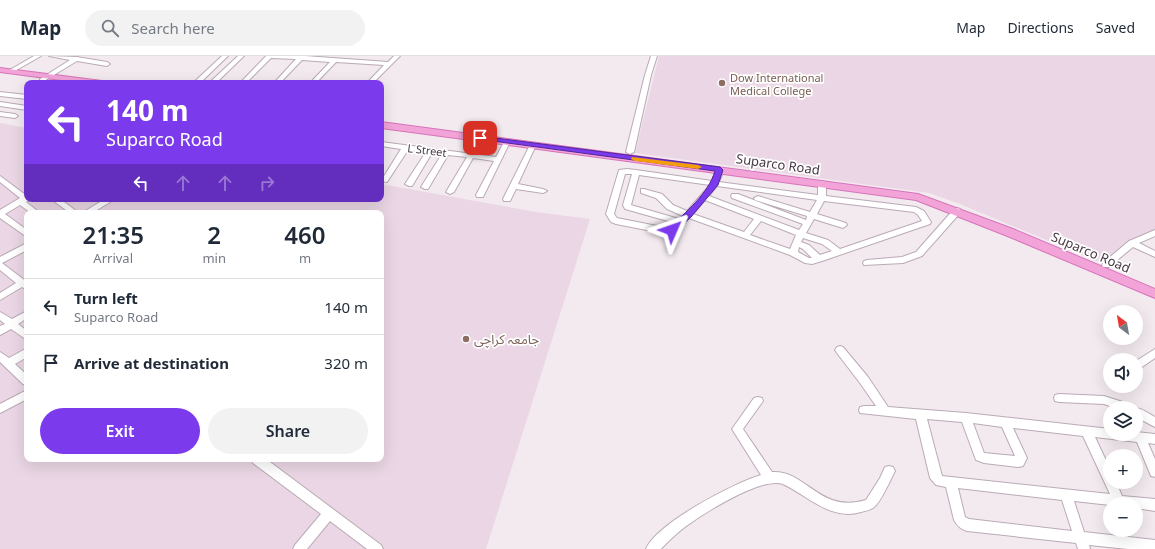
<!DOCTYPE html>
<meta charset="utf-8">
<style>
:root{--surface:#fff;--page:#f2f2f3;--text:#1f2937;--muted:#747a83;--line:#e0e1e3;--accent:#7c3aed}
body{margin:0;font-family:"Noto Sans","Noto Sans Arabic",sans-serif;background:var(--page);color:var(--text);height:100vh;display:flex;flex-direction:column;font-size:15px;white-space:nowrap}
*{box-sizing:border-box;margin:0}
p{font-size:13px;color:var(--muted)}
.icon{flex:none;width:22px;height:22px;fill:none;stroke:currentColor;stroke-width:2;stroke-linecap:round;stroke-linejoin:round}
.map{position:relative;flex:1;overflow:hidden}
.panel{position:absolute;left:24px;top:154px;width:360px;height:252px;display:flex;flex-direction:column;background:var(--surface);border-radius:8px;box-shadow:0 4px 16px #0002}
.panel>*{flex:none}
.guide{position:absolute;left:24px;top:24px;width:360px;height:122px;border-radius:8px;box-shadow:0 4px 16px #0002;background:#7c3aed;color:#fff;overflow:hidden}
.needle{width:26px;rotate:329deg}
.tools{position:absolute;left:1103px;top:249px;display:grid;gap:8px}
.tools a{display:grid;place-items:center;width:40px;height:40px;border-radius:50%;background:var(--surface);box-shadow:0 4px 16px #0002;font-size:20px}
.pin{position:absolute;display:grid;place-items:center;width:34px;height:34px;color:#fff;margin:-17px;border-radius:8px;box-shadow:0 2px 6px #0006}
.me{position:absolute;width:44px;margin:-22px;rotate:47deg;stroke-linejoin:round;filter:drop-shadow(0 0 3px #0008)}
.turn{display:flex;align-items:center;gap:14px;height:84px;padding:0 16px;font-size:18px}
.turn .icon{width:52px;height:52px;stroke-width:2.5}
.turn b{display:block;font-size:28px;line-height:34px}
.lanes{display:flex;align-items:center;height:38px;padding:0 16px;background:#0003;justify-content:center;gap:20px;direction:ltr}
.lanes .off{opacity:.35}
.eta{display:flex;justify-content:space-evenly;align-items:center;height:68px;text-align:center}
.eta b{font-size:24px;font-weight:600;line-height:28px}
.button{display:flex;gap:8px;margin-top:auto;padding:8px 16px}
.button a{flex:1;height:46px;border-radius:24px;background:var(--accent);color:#fff;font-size:16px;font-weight:600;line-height:46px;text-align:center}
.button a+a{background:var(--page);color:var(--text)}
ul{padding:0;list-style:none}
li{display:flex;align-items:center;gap:12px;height:56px;padding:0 16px;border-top:1px solid var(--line)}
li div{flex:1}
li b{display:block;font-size:15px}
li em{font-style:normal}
header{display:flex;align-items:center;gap:24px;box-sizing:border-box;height:56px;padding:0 20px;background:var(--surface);border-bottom:1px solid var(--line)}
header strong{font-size:19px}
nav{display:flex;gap:22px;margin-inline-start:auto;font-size:14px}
.search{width:280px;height:36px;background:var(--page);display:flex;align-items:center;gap:10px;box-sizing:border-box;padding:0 14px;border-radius:22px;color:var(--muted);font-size:15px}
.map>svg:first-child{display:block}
</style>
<header>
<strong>Map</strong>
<div class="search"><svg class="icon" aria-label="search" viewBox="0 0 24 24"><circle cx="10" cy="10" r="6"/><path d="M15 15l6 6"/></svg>Search here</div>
<nav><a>Map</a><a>Directions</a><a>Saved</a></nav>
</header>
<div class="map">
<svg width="1155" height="493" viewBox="0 0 1155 493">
<rect width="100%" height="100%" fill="#f3eaf0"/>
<!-- education -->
<g fill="#ead6e4" fill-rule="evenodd">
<polygon points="659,0 1155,0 1155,178 1132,187 1104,208 960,148 929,137 635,97"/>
<path d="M0 67 27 72V143H381V128L536 156 590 163 486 493H0ZM27 157H381V403H27Z"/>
</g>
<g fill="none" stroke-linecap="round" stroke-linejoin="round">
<defs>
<g id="minor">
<polygon points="34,0 41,0 13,16 8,15"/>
<polygon points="49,0 77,1 107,6 110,8 107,10 77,5 44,25 40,25 40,23 70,4"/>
<polygon points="222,0 228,0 200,27 193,27"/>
<polygon points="238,0 244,0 216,27 209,27"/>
<polygon points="266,0 305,0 388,6 394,0 400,0 373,27 367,27 384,9 336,6 316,27 310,27 330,6 302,4 280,27 274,27 296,3 271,2 246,27 240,27"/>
<polygon points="651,0 657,0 651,19 634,96 630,98 626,96 645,19"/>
<polygon points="0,36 27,39 27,43 0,40"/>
<polygon points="0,46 27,50 27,54 0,50"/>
<polygon points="0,56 15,58 18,60 15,62 0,60"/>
<polygon points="507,84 510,86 483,141 477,141 476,139 494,105 473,102 454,136 450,138 446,136 467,101 448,99 428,133 425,133 421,131 442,98 432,97 412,130 409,130 405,128 426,96 408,94 387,126 381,125 401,93 381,90 381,86 496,101 504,86"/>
<polygon points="533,87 536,89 518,128 543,133 547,135 543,137 516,133 510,145 504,145 503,143 530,89"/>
<path d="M717 112H723L724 114 719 126 818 139V127L822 125 826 127V140L916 151 924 155 931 166 930 168 822 205 812 208 805 207 790 199 689 162 676 176 667 178 616 168 611 166 606 158 619 114 627 113 636 114 712 125ZM625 118H632L623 149 625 153 675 167 671 172H667L617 162 614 158ZM639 119 710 129 687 155 673 149 662 138 644 133H641V137L656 142 667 153 683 160 679 163 631 149ZM717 130 817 144 810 156 758 140 754 142 755 144 807 160 806 164 738 138H732L731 140 732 142 803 168 799 174 709 140ZM705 144 754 163 744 176 693 158ZM824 145 914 156 918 159 922 165 840 193 828 184 806 177 814 163 843 172 847 169 846 167 817 158ZM761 165 796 179 790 193 750 179ZM803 182 822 188 832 195 820 199 809 189 801 186ZM799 191 803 193 812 202H809L798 196Z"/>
<polygon points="0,120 27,140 27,143 30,143 26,146 40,157 31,157 20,149 5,158 27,174 27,181 0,162 0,154 20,142 0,126"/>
<polygon points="51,143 60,143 79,157 70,157"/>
<polygon points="105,143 115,143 92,157 82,157"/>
<polygon points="957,152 960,153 961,155 960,157 922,200 903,207 864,209 863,207 864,205 867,204 902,201 916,196 954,153"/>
<polygon points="1155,174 1155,180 1139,187 1155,195 1155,201 1133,191 1109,211 1103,211 1102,209 1103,207 1129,185"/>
<polygon points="27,187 27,194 2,207 27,226 27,234 22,231 0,244 0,237 16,227 0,214 0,201"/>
<polygon points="27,255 27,262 18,268 27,275 27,284 11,273 0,279 0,270 5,268 0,264 0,256 12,263"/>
<path d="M840 290 843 291 868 321 888 351 966 357 1110 373V378H1136V376L1155 378V388L1148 387 1155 403V421L1151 420 1137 386 1095 381 1110 413V426H1116L1122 440 1155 443V455L1136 452V448H1110V449L1074 445 1084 476 1155 484V493H1128L1089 489 1090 493H1078L1076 487 967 475C961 473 957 470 954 464L946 431 936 429 930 422 916 363 860 357 859 354 860 351 864 350H876L860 327 837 297 835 294 837 291ZM927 363 962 366 976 404 984 407 1019 411 1023 410 1027 402 1013 372 1083 380 1110 438 942 420ZM973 367 1002 371 1015 400 984 397ZM958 432 1062 444 1072 475 969 463 965 461Z"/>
<polygon points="27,292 27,301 15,308 27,319 27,329 23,328 0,306 0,296 9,302"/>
<polygon points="1155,293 1155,302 1142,311 1136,311 1136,305"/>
<polygon points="27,334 27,343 0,357 0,348"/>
<polygon points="1059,338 1104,340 1132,349 1133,352 1115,352 1104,348 1059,346 1055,345 1054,342 1055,339"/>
<path d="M758 341 762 342 763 345 743 373 772 416C807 414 819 458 866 444L880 422 885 411 889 410 893 411 895 415C891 423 880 448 873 452 870 454 865 455 861 456 831 465 808 440 783 428 761 420 699 460 681 474 674 480 667 486 661 493H646C657 467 734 427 761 419L732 373 754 342Z"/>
<path d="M1135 352C1142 352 1149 358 1155 361V371L1136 361V352Z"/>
<polygon points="251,403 266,403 381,489 383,493 367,493 330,465 307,493 293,493 295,489 321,458 253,407"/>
</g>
<g id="major">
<polygon points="0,12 102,25 106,27 83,27 0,16"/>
<polygon points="381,66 918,138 1013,173 1155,233 1155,242 1005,179 916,144 381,72"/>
</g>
</defs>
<!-- minor casing -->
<use href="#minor" stroke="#baaab6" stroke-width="2"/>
<!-- major casing -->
<use href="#major" stroke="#d675b9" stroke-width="2"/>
<!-- minor -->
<use href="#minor" fill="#fff" fill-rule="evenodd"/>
<!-- major -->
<use href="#major" fill="#f2a4d9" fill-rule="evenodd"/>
</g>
<!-- route -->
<path fill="#7c3aed" stroke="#51269a" d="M480 80 720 111 723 114 718 129 691 161 674 176 672 177 668 174 669 172C686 156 708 138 715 115L478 83V81Z"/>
<!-- slow -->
<polygon fill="#f59e0b" points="632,101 698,109 702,111 698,113 635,105 631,103"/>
<!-- markers -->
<g fill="#8d6e63" stroke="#fff" stroke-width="1.5">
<circle cx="722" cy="27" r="4"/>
<circle cx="466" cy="283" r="4"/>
</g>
<g text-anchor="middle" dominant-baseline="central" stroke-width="3.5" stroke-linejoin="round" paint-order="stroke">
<!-- far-education labels -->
<g font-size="11" fill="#785e54" stroke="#fff" text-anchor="start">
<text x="730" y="21">Dow International<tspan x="730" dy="13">Medical College</tspan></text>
</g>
<!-- far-street labels -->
<g font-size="11" fill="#463943" stroke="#fff">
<text transform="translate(427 94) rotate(7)">L Street</text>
</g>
<!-- street labels -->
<g font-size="13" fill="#463943" stroke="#fff">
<text transform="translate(778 108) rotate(8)">Suparco Road</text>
<text transform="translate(1091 196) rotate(23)">Suparco Road</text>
</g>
<!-- education labels -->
<g font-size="13" fill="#785e54" stroke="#fff" text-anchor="start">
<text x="474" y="283">جامعہ کراچی</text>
</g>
</g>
</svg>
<div class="tools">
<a><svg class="needle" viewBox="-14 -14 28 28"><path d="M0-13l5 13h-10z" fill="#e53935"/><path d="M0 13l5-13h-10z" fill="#747a83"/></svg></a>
<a><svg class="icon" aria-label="sound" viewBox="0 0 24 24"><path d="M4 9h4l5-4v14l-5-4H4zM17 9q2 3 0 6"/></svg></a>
<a><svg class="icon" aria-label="layers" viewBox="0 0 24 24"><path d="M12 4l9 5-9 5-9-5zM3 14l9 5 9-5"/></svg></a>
<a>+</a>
<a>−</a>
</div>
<div class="pin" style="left:480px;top:82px;background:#d93025"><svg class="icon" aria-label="arrive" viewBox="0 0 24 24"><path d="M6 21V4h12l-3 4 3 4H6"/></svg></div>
<svg class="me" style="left:672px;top:174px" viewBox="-20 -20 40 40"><path d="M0-17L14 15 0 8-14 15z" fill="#7c3aed" stroke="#fff" stroke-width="4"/></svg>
<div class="guide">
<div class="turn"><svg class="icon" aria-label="left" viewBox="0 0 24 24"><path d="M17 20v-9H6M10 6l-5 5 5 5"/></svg><div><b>140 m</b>Suparco Road</div></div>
<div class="lanes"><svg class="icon" aria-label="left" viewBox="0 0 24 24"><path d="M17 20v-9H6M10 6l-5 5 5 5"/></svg><svg class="icon off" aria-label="ahead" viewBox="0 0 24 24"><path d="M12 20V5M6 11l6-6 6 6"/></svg><svg class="icon off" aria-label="ahead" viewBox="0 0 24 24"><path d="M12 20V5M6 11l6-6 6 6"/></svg><svg class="icon off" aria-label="right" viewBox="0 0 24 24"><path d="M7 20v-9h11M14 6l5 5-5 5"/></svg></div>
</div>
<section class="panel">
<div class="eta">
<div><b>21:35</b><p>Arrival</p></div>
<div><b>2</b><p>min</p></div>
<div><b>460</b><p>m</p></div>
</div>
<ul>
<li><svg class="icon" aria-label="left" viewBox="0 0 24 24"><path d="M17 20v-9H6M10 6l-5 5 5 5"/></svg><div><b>Turn left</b><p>Suparco Road</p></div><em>140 m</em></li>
<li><svg class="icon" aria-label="arrive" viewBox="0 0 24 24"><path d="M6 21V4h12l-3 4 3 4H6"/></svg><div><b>Arrive at destination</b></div><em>320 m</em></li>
</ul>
<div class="button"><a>Exit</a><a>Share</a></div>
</section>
</div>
